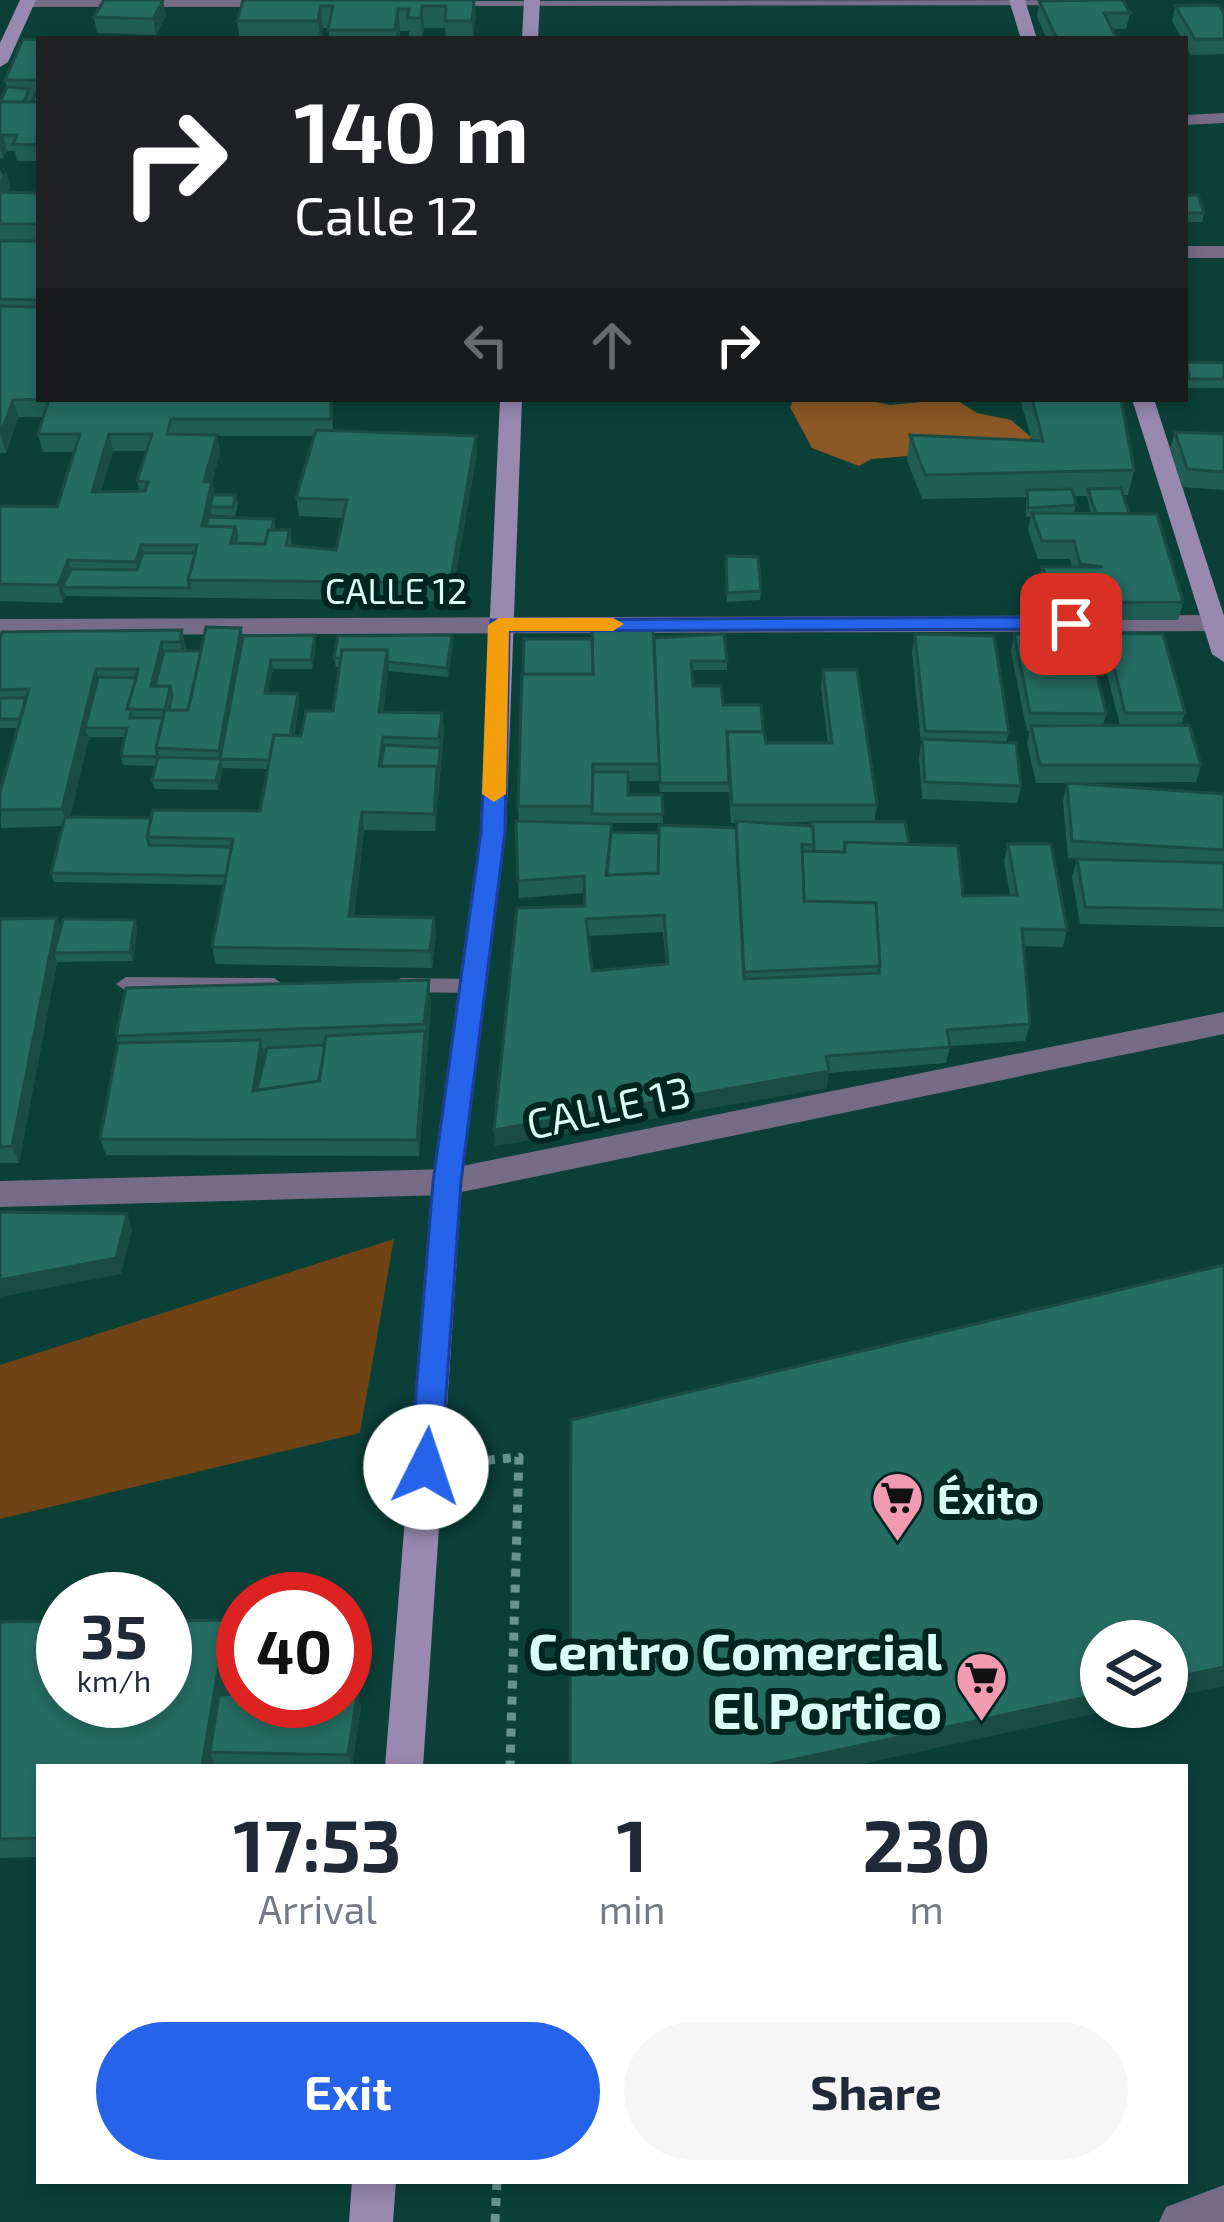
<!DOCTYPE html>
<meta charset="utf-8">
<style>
:root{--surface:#fff;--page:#f6f6f7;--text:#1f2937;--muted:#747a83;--accent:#2563eb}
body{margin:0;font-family:"Exo 2",sans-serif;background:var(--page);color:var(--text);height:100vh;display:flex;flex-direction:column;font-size:45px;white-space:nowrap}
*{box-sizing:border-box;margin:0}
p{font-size:39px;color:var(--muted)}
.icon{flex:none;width:66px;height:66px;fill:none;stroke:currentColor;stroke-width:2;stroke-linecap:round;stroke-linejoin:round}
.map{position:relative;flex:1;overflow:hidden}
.drawer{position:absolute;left:36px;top:1764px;width:1152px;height:420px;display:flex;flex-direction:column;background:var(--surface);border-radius:0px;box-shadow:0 6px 18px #0003}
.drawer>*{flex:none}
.banner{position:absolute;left:36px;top:36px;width:1152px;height:366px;border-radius:0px;box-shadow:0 6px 18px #0003;background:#202124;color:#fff;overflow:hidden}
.buttons{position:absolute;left:1080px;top:1620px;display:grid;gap:24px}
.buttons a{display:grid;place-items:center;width:108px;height:108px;border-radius:50%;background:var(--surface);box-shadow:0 6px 18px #0003;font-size:60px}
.speed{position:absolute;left:36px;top:1572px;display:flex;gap:24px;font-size:60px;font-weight:700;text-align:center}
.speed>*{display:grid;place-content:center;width:156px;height:156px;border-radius:50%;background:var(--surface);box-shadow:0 6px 18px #0003;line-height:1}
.speed small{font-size:30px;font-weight:400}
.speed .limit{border:18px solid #d22;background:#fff;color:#111}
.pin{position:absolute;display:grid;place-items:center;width:102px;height:102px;color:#fff;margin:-51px;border-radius:24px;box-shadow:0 6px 18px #0006}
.me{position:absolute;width:132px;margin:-66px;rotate:4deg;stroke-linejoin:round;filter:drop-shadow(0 0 9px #0008)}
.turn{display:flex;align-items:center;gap:42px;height:252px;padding:0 60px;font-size:54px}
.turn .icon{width:156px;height:156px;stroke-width:2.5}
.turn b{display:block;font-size:84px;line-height:102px}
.lanes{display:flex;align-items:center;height:114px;padding:0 60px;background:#0003;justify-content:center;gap:60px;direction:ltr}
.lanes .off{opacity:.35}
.eta{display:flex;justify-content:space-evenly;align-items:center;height:204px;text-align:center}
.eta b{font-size:72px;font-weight:700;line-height:84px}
.cta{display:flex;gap:24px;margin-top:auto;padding:24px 60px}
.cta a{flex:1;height:138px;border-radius:72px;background:var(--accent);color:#fff;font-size:48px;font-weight:700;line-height:138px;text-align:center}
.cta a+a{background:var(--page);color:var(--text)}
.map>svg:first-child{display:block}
</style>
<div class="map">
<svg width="1224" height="2222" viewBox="0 0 1224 2222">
<rect width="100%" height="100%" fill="#0b4039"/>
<!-- green -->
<polygon fill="#704314" points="394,1239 360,1433 0,1519 0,1365"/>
<!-- forest -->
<polygon fill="#8c5825" points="794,399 862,399 890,405 955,399 977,413 1011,420 1031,437 1026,446 872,459 859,466 812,448 790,407"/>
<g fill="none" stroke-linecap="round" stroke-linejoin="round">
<!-- path -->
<g stroke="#67948d" stroke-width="9" stroke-dasharray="8 8" stroke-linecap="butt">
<polyline points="471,1462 519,1457 510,1767"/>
<polyline points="495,2222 497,2181"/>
</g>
<!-- lane -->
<g fill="#766c85" fill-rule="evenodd">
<polygon points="126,977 274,978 284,985 274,992 126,991 116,984"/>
<polygon points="401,978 473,979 483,986 473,993 401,992 391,985"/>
</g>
<!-- street -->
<g fill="#766c85" fill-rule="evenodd">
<polygon points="20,0 292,0 293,2 285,7 27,7"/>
<polygon points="1112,0 1104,5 435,6 427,1"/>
<polygon points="1224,113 1224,123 1185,125 1185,115"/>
<rect x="1185" y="246" width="39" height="12"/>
<polygon points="1224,615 1224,631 0,635 0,619"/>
<polygon points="1224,1012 1224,1034 447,1195 0,1207 0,1181 447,1169"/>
<polygon points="1224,2185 1224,2222 1159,2222 1166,2207"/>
</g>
<!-- secondary -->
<g fill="#9989b1" fill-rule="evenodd">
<polygon points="20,0 36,0 8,62 0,67 0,43"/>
<polygon points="524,0 540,0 538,39 522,39"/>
<polygon points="1009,0 1025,0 1037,39 1021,39"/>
<polygon points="500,399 522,399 506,832 462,1182 423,1767 385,1767 432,1182 480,832"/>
<polygon points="1132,399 1154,399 1224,616 1224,662 1212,654"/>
<polygon points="352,2181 396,2181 393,2222 349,2222"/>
</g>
</g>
<!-- wall -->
<g fill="#205e55" fill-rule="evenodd">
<polygon points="243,0 475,0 473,39 446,39 445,28 424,28 422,39 409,39 409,31 400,31 399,39 329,39 329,28 323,28 321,39 240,39 237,21"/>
<polygon points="1039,1 1130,13 1126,29 1112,29 1117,39 1047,39 1037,17"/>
<polygon points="1175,6 1224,14 1224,54 1191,55 1185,44 1185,39 1182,39 1172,21"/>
<polygon points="166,16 156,35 97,33 94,17"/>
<polygon points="39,40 39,161 17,161 15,151 7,151 3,158 0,158 0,100 7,87 5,80"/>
<path d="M0 170 10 187 7 192 39 193V399H332L333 431 477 453 451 601 66 596 63 603 0 601V506L57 507 74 452H43L38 434 44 417H18L6 453H0ZM217 436H314L296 498 299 516 343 518 336 550 292 546 290 530H275L274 519 211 517 212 515 235 516 238 504 236 495H215L212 482 220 452ZM113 451H147L137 481 140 491H101Z"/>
<polygon points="1185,195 1204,213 1202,222 1185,222"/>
<polygon points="1186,362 1224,363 1224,388 1187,388 1185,377"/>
<path d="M1020 399H1121L1134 470 1128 495H1123L1129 514 1183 602 1178 620H1056L1038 584 1042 567H1072L1070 559H1038L1028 530 1031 516 1026 517V497L922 499 907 460 910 435 1032 440ZM1073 496H1087L1091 514 1074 513 1076 505Z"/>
<polygon points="1175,432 1224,434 1224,490 1182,487 1170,449"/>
<polygon points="726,556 761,591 760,600 727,602"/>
<path d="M182 630 186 651H201L243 636 316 644 312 669H273L268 693 298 694 299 703 294 736H301L333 711 340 667H336L334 658 452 635 453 644 448 677 388 671 383 712 442 713 444 731 435 831 364 830 354 916 434 918 436 935 432 968 216 964 212 947 224 885 54 882 51 873 63 826 1 828 0 792 18 728H0V638ZM89 737H125L121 756 123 765 156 766 152 780 155 789 218 790 223 768 267 769 260 811 151 818 70 817Z"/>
<polygon points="1106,633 1185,713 1181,725 1201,765 1196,782 1036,783 1027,743 1030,731 1027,731 1011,652 1014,634 1106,714 1103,725 1120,725 1101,651"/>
<polygon points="915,634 1009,733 1006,743 1021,786 1017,803 922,799 919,757 921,743 912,652"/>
<path d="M654 638 727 661V670H692L693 686 763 732 766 743H828L821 687 823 670 877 805 874 822 909 844 963 896 1010 895 1004 861 1008 844 1067 930 1063 947 1024 946 1030 1024 1025 1041 950 1046 946 1063 829 1073 826 1088 495 1146 494 1130 585 906V893L519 898 516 821H519L518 806ZM628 781H659L660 792H729L731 823H736V828L659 833 612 832 584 823H663L662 795H628ZM810 822V825L766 823ZM663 932 666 964 592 971 588 936Z"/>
<polygon points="1067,783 1224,794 1224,927 1080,924 1072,877 1077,859 1095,860 1068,858 1063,801"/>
<polygon points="57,918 61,929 135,920 137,929 133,961 57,962 19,1163 0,1163 0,919"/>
<polygon points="431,1004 419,1156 106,1155 100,1139 118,1043 116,1036"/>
<polygon points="0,1622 235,1643 227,1695 361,1706 352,1767 215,1764 215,1767 39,1767 39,1857 0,1858"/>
</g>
<!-- shaded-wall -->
<g fill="#1a4c45">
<polygon points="163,0 166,16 156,35 153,19"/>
<polygon points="474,0 476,14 473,39 472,21"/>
<polygon points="321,6 323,28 320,39 318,21"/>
<polygon points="422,6 424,28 422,39 421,18"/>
<polygon points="398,9 400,31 399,39 396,39"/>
<polygon points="3,135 7,151 3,158 0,146 0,140"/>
<polygon points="6,170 10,187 0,206 0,181"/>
<polygon points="13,400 18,417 6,453 1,436"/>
<polygon points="109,434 113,451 96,509 92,492"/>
<polygon points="217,435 220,452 208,499 204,482"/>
<polygon points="476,436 477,453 451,601 450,583"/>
<polygon points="212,482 216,499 210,507 212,515 207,535 202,526"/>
<polygon points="141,545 145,562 140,579 136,562"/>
<polygon points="68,560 73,578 62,587 66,596 63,603 58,585"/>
<polygon points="241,628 245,645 221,759 223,768 218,790 216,781 221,760 219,751"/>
<polygon points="182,630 186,648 183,660 180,642"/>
<polygon points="315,635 316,644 312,669 311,660"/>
<polygon points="452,635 453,644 448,677 447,668"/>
<polygon points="162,642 166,660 157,695 151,686"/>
<polygon points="387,650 389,668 381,730 379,712"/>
<polygon points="271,660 273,669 266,702 265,693"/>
<polygon points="96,669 100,686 85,728 89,737 68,826 62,809"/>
<polygon points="298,694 299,703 290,753 289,744"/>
<polygon points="442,713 444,731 441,757 439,739"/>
<polygon points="440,748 441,757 435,831 434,814"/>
<polygon points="362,812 364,830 352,933 349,916"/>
<polygon points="57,918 63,936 54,953 57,962 19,1163 12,1146"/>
<polygon points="434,918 436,935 432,968 430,951"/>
<polygon points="135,920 137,929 133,961 130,952"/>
<polygon points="429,980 431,1004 419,1156 417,1140"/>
<polygon points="261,1040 265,1057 255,1099 253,1091"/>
<polygon points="829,1071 826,1088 495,1146 494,1130"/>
<polygon points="127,1214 132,1230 121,1274 0,1297 0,1280"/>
<polygon points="226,1620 235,1643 217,1752 210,1752 215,1767 202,1767"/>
<polygon points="1224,1667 1224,1686 1167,1698 1167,1679"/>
<polygon points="357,1694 361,1706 352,1767 348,1755"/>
<polygon points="1101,1694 1101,1707 1126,1707 848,1767 759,1767"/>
</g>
<!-- building -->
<g fill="#256d63" stroke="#1a4c45" stroke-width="3" fill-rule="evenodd">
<polygon points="104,0 163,0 153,19 94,17"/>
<polygon points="243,0 474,0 472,21 445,21 446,6 422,6 421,18 408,18 409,9 398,9 395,30 328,30 333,6 321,6 318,21 237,21"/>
<polygon points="1103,0 1123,0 1130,13 1104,13 1117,39 1057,39 1039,1"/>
<polygon points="1219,5 1224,14 1224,39 1195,39 1175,6"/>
<polygon points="23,39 39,40 39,80 5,80"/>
<polygon points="7,87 29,89 24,102 0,102"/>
<polygon points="37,90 39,90 39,102 32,102"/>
<polygon points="0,102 39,102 37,145 13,144 17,135 3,135 0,140"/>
<polygon points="0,192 39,193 39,224 0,224"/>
<polygon points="1185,195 1198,195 1204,213 1185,213"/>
<polygon points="0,241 39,241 39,300 0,299"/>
<path d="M0 306 39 307V399H331V419H171L167 434 217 435 204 482H212L202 526 235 527 231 543 265 544 268 530H290L286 545 336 550 347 500 296 498 316 430 476 436 450 583 188 580 197 545H141L136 562 68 560 58 585 0 584V506L57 507 80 434H38L49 399 13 400 0 436ZM109 434H152L137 481 148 482 145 491 92 492Z"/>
<polygon points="1186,362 1224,363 1224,379 1190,379"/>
<polygon points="1032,399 1121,399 1134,470 925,475 910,435 1043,441"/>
<polygon points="1175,432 1224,434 1224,472 1187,469"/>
<polygon points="1121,488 1129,514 1096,514 1088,489"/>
<polygon points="1072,489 1076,505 1028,508 1027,490"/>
<polygon points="213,495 236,495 233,507 210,507"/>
<polygon points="1032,513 1157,514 1183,602 1060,603 1042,567 1103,567 1080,564 1074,541 1042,541"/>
<polygon points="208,517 274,519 271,530 268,530 265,544 235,543 237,536 235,527 206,526"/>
<polygon points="143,553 195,553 188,580 190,588 62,587 71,569 137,570"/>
<polygon points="726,556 758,557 761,591 727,593"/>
<polygon points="206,627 241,628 219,751 156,748 165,710 127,709 138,669 96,669 62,809 0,810 0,792 29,689 0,690 0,638 2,632 182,630 180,642 162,642 151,686 170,686 165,710 188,710"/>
<polygon points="592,630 653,630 660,764 593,764 592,806 518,806 522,674 593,674"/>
<polygon points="1106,633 1163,634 1185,713 1125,713"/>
<polygon points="724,634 727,661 691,661 693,686 721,686 723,705 761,705 763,732 727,732 729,783 660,783 654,638"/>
<polygon points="915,634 994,636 1009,733 925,731"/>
<polygon points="1014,634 1088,635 1106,714 1030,713"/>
<polygon points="315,635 311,660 271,660 265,693 298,694 290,736 274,735 269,760 221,759 216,781 152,780 158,757 220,759 243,636"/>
<polygon points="452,635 447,668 388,662 387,650 342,650 341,658 334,658 338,636"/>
<polygon points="524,639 592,639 593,674 523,674"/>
<polygon points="342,650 387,650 379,712 442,713 439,739 383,737 379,766 437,766 434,814 362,812 349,916 434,918 430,951 212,947 233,839 147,837 153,810 260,811 274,735 301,736 306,711 333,711"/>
<polygon points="164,651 201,651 188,710 169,710 172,695 170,686 155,686"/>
<polygon points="823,670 857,670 877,805 732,805 727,732 764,732 766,743 832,743"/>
<polygon points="98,677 136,678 127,709 132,709 130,718 163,718 156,748 158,757 121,756 127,728 85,728"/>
<polygon points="0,698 26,698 20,719 0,719"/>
<polygon points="1189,725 1201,765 1040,765 1031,726"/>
<polygon points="922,739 1016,743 1021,786 925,782"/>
<polygon points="384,745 440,748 438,774 437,766 381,766"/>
<polygon points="593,772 628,772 628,795 662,795 663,814 592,814"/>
<polygon points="1067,783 1224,794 1224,850 1072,841"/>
<polygon points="65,817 151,818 147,837 149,845 231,847 226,876 51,873"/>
<path d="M516 821 612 824 606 875 658 873 659 825 736 828 744 979 879 973 876 903 804 901 802 851 845 852V842L958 846 963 896 1017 895 1008 844H1051L1067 930 1022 929 1030 1024 947 1030 950 1047 826 1056 829 1071 494 1130 517 908 585 906 584 876 518 881ZM664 915 668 964 592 971 586 919Z"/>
<polygon points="736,821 813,826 815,845 802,844 804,901 876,903 880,966 744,972"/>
<polygon points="810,822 905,822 909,844 845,842 844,852 814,851 813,826 810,826"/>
<polygon points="611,832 659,833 658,873 607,875"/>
<polygon points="1077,859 1224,863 1224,910 1085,907"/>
<polygon points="57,918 12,1146 0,1147 0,919"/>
<polygon points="63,919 135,920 130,952 54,953"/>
<polygon points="429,980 424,1024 116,1036 126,988"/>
<polygon points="425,1031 417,1140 100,1139 118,1043 261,1040 253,1091 319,1081 326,1036"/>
<polygon points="325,1045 319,1081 257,1090 267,1048"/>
<polygon points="0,1212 127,1214 116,1258 0,1280"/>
<polygon points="1224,1265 1224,1667 1167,1679 1167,1641 1101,1641 1101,1694 759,1767 570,1767 571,1420"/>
<polygon points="226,1620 202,1767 39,1767 39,1838 0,1839 0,1622 63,1621 63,1701 165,1701 165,1621"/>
<polygon points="243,1694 243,1701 345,1701 345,1694 357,1694 348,1755 210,1752 219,1695"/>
</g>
<!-- route -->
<polygon fill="#2563eb" stroke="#184099" stroke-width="3" points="1071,617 1082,624 1079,629 509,631 505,832 461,1182 441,1467 437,1477 415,1477 410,1467 433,1182 481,832 491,620"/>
<!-- slow -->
<polygon fill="#f59e0b" points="499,618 613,618 624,624 613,631 509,631 506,794 494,802 482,794 488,625"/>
<!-- icons -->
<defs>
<symbol id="supermarket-pin" viewBox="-11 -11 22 30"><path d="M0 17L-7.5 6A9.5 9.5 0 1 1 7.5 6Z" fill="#f19ab1" stroke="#002520"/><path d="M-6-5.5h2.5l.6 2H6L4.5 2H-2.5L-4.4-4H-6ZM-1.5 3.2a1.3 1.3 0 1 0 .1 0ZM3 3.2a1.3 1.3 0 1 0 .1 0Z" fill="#111"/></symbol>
</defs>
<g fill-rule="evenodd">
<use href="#supermarket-pin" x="868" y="1468" width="59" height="81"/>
<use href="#supermarket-pin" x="952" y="1648" width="59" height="81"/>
</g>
<g text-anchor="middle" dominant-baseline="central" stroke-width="12" stroke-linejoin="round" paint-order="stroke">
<!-- far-street labels -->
<g font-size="36" fill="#dbfef7" stroke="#002520">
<text x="396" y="589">CALLE 12</text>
</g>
<!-- street labels -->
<g font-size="42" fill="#dbfef7" stroke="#002520">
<text transform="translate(608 1106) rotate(-12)">CALLE 13</text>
</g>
<!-- poi labels -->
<g font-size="42" font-weight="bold" fill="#dbfef7" stroke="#002520" text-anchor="start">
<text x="937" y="1497">Éxito</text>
</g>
<!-- near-poi labels -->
<g font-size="51" font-weight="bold" fill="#dbfef7" stroke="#002520" text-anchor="end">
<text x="942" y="1649">Centro Comercial<tspan x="942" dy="59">El Portico</tspan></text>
</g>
</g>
</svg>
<div class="buttons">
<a><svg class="icon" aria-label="layers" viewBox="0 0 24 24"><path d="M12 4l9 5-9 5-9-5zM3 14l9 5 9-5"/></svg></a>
</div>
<div class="speed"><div>35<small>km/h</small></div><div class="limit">40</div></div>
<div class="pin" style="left:1071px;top:624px;background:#d93025"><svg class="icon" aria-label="arrive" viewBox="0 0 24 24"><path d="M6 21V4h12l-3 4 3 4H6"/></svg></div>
<svg class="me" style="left:426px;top:1467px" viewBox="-20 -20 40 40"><circle r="19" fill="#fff"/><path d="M0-13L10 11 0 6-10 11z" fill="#2563eb"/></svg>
<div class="banner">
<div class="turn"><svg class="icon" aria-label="right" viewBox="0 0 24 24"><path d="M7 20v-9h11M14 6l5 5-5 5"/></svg><div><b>140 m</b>Calle 12</div></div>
<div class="lanes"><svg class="icon off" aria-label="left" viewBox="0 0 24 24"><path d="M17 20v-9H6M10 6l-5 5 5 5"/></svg><svg class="icon off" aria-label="ahead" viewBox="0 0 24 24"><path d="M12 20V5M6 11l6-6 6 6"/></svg><svg class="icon" aria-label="right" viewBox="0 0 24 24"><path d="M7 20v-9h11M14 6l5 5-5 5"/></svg></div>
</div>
<section class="drawer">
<div class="eta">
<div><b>17:53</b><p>Arrival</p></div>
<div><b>1</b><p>min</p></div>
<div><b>230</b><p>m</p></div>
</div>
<div class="cta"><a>Exit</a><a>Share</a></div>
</section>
</div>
